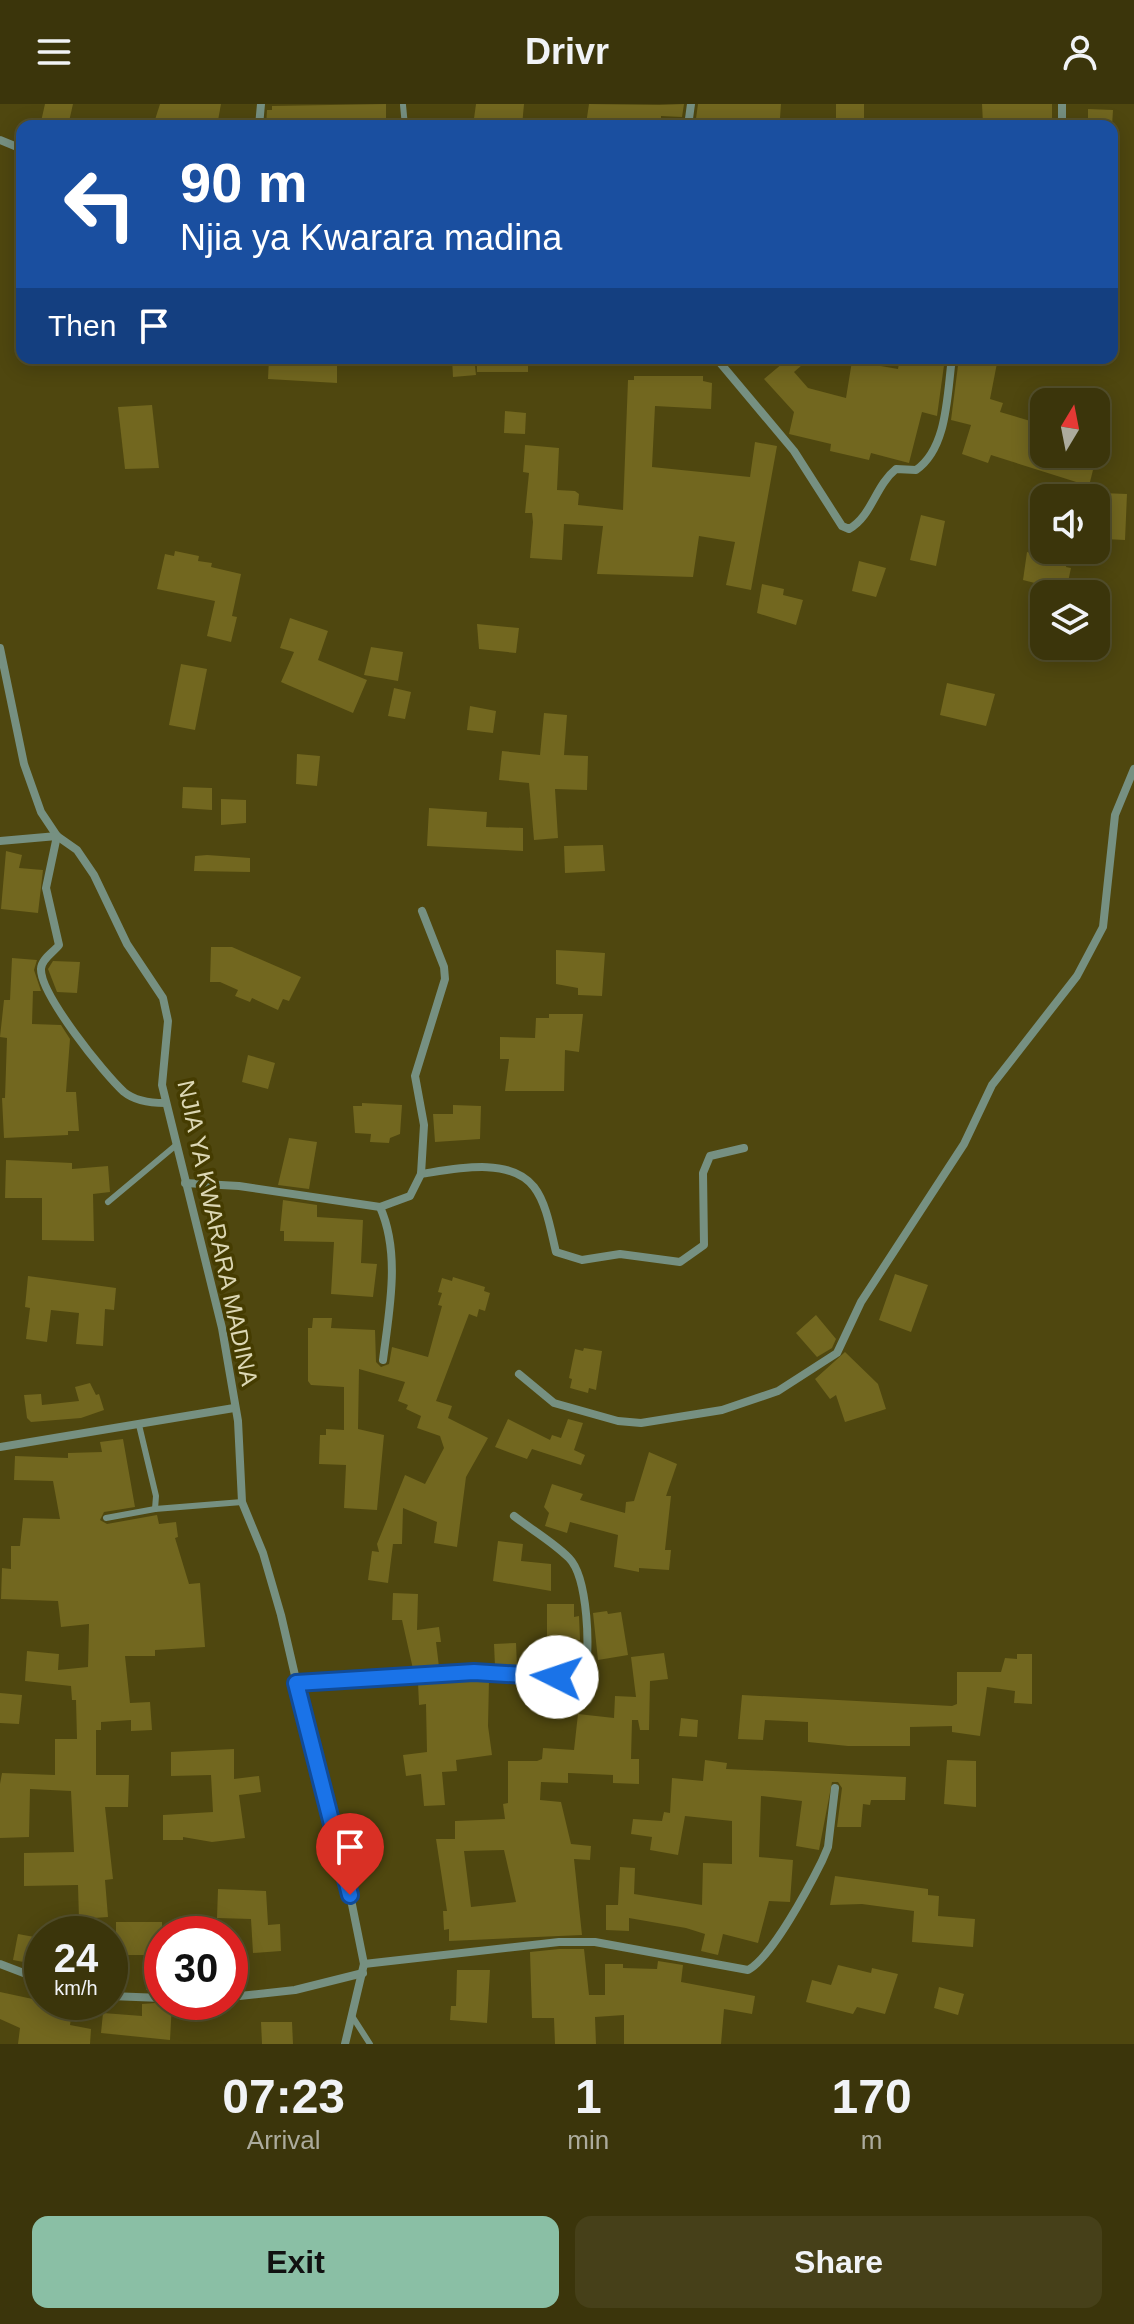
<!DOCTYPE html>
<style>
:root{--surface:#3b350b;--page:#464019;--text:#f1f3f6;--muted:#acab9d;--line:#54502c;--accent:#8abfa5}
body{margin:0;font-family:Arial,sans-serif;background:var(--page);color:var(--text);height:100vh;display:flex;flex-direction:column;font-size:30px;white-space:nowrap}
*{box-sizing:border-box;margin:0}
p{font-size:26px;color:var(--muted)}
.icon{flex:none;width:44px;height:44px;fill:none;stroke:currentColor;stroke-width:2;stroke-linecap:round;stroke-linejoin:round}
.map{position:relative;height:1940px;overflow:hidden}
.sheet{display:flex;flex-direction:column;background:var(--surface);flex:1}
.sheet>*{flex:none}
.top-card{position:absolute;left:16px;top:16px;width:1102px;height:244px;border-radius:16px;box-shadow:0 4px 20px #0003,0 0 0 2px var(--line);background:#1a4fa0;color:#fff;overflow:hidden}
.needle{width:52px;rotate:10deg}
.tools{position:absolute;left:1030px;top:284px;display:grid;gap:16px}
.tools a{display:grid;place-items:center;width:80px;height:80px;border-radius:16px;background:var(--surface);box-shadow:0 4px 20px #0003,0 0 0 2px var(--line);font-size:40px}
.speed{position:absolute;left:24px;top:1812px;display:flex;gap:16px;font-size:40px;font-weight:700;text-align:center}
.speed>*{display:grid;place-content:center;width:104px;height:104px;border-radius:50%;background:var(--surface);box-shadow:0 4px 20px #0003,0 0 0 2px var(--line);line-height:1}
.speed small{font-size:20px;font-weight:400}
.speed .limit{border:12px solid #d22;background:#fff;color:#111}
.pin{position:absolute;display:grid;place-items:center;width:68px;height:68px;color:#fff;margin:-82px -34px;border-radius:50% 50% 50% 0;rotate:-45deg;box-shadow:0 0 8px #0007}
.pin .icon{rotate:45deg}
.me{position:absolute;width:88px;margin:-44px;rotate:274deg;stroke-linejoin:round;filter:drop-shadow(0 0 6px #0008)}
.turn{display:flex;align-items:center;gap:28px;height:168px;padding:0 32px;font-size:36px}
.turn .icon{width:104px;height:104px;stroke-width:2.5}
.turn b{display:block;font-size:56px;line-height:68px}
.then{display:flex;align-items:center;height:76px;padding:0 32px;background:#0003;gap:16px;font-size:30px}
.eta{display:flex;justify-content:space-evenly;align-items:center;height:136px;text-align:center}
.eta b{font-size:48px;font-weight:800;line-height:56px}
.button{display:flex;gap:16px;margin-top:auto;padding:16px 32px}
.button a{flex:1;height:92px;border-radius:16px;background:var(--accent);color:#111;font-size:32px;font-weight:800;line-height:92px;text-align:center}
.button a+a{background:var(--page);color:var(--text)}
header{display:flex;justify-content:space-between;align-items:center;height:104px;padding:0 32px;background:var(--surface);font-size:36px;font-weight:800}
.map>svg:first-child{display:block}
</style>
<header><svg class="icon" aria-label="menu" viewBox="0 0 24 24"><path d="M4 6h16M4 12h16M4 18h16"/></svg>Drivr<svg class="icon" aria-label="person" viewBox="0 0 24 24"><circle cx="12" cy="8" r="4"/><path d="M4 21q1-7 8-7t8 7"/></svg></header>
<div class="map">
<svg width="1134" height="1940" viewBox="0 0 1134 1940">
<rect width="100%" height="100%" fill="#4f470f"/>
<!-- building -->
<g fill="#72671f" fill-rule="evenodd">
<polygon points="45,0 73,0 68,22 40,22"/>
<polygon points="160,0 221,0 217,22 153,22"/>
<polygon points="386,0 386,22 266,22 267,6 272,6 272,2"/>
<polygon points="476,0 524,0 522,22 473,22"/>
<polygon points="589,0 659,1 684,0 682,13 661,12 661,22 586,20"/>
<polygon points="698,0 781,0 780,14 775,15 775,21 695,22"/>
<rect x="836" y="0" width="28" height="22"/>
<polygon points="982,0 1052,0 1052,16 1036,17 1036,22 983,20"/>
<polygon points="1088,5 1113,6 1112,22 1088,22"/>
<polygon points="269,254 337,254 337,279 268,275"/>
<polygon points="452,254 474,254 476,271 453,273"/>
<rect x="477" y="254" width="51" height="14"/>
<polygon points="789,254 810,254 794,268 808,284 846,294 852,257 898,265 900,254 945,254 937,312 922,308 909,359 871,349 869,356 830,347 831,340 789,330 794,308 764,275"/>
<polygon points="959,254 998,254 990,295 1003,299 1000,308 1044,321 1044,350 1097,350 1089,382 991,351 988,359 962,350 971,321 951,316"/>
<polygon points="634,272 703,272 703,277 712,279 711,305 655,302 652,363 750,373 755,338 777,342 751,486 726,481 735,438 699,432 693,473 597,470 603,422 564,420 562,456 530,454 533,418 532,409 525,409 529,369 523,368 525,341 559,344 557,386 575,387 579,390 578,401 623,406 628,276 634,276"/>
<polygon points="152,301 159,364 125,365 118,303"/>
<polygon points="505,307 526,309 525,330 504,329"/>
<polygon points="1101,389 1127,390 1125,436 1104,435 1104,431 1099,431"/>
<polygon points="921,411 945,417 936,462 910,456"/>
<polygon points="175,447 199,452 198,457 212,459 211,463 241,470 232,512 237,513 231,538 207,532 215,497 157,485 165,450 174,452"/>
<polygon points="1039,447 1067,457 1066,463 1071,464 1066,487 1023,476 1027,448 1038,451"/>
<polygon points="859,457 886,464 876,493 852,487"/>
<polygon points="762,480 784,485 783,491 803,496 796,521 757,509"/>
<polygon points="290,514 328,527 318,556 367,576 353,609 281,578 294,548 280,544"/>
<polygon points="477,520 519,524 516,549 479,545"/>
<polygon points="371,543 403,548 398,577 364,571"/>
<polygon points="181,560 207,565 195,626 169,621"/>
<polygon points="947,579 995,590 986,622 940,611"/>
<polygon points="394,584 411,588 405,615 388,612"/>
<polygon points="470,602 496,607 493,629 467,626"/>
<polygon points="544,609 567,611 564,651 588,652 587,686 555,685 558,734 534,736 529,679 499,676 502,647 540,651"/>
<polygon points="297,650 320,652 317,682 296,680"/>
<polygon points="183,683 212,684 212,706 182,704"/>
<polygon points="221,695 246,696 246,719 221,721"/>
<polygon points="429,704 487,708 486,723 523,724 523,747 427,742"/>
<polygon points="603,741 605,767 565,769 564,742"/>
<polygon points="6,747 22,751 19,764 43,766 38,809 1,805"/>
<polygon points="207,751 250,754 250,768 194,767 195,752"/>
<polygon points="211,843 232,843 301,873 289,897 283,895 278,906 252,894 250,898 235,892 238,886 220,878 210,878"/>
<polygon points="556,846 605,849 602,892 578,891 578,884 556,880"/>
<polygon points="12,854 37,856 34,866 41,887 33,887 32,920 61,921 70,935 66,988 76,988 79,1027 68,1027 68,1031 4,1034 2,994 5,994 7,934 0,933 4,896 10,896"/>
<polygon points="53,857 80,858 77,889 57,888 48,865"/>
<polygon points="549,910 583,910 579,948 565,946 564,987 505,987 509,955 500,955 500,933 535,934 536,914 549,914"/>
<polygon points="248,951 275,959 268,985 242,978"/>
<polygon points="362,999 402,1001 400,1030 390,1034 389,1039 370,1038 371,1030 355,1029 353,1002 362,1002"/>
<polygon points="453,1001 481,1002 480,1035 435,1038 433,1010 453,1010"/>
<polygon points="289,1034 317,1038 309,1085 278,1081"/>
<polygon points="6,1056 72,1059 72,1065 108,1062 110,1088 93,1090 94,1137 42,1136 42,1094 5,1094"/>
<polygon points="283,1096 317,1101 317,1113 363,1116 361,1159 377,1160 373,1193 331,1190 334,1138 284,1137 284,1127 280,1127"/>
<polygon points="895,1170 928,1181 911,1228 879,1216"/>
<polygon points="28,1172 116,1184 114,1206 105,1205 103,1242 76,1240 79,1209 51,1206 47,1238 26,1235 30,1204 25,1203"/>
<polygon points="453,1173 485,1183 484,1187 490,1189 485,1207 479,1205 477,1213 469,1210 436,1297 452,1302 448,1314 488,1334 466,1373 457,1443 434,1439 437,1418 403,1404 402,1440 393,1440 388,1479 368,1476 372,1447 379,1448 377,1440 405,1371 425,1380 444,1344 440,1332 417,1324 421,1312 406,1305 408,1301 398,1297 405,1278 359,1265 358,1325 384,1331 377,1406 344,1404 346,1361 319,1360 320,1331 326,1331 326,1325 344,1326 344,1283 311,1281 308,1277 308,1224 312,1224 313,1214 332,1214 331,1224 375,1226 376,1258 381,1263 389,1260 392,1243 428,1253 442,1202 438,1201 442,1189 438,1188 442,1174 452,1177"/>
<polygon points="816,1211 836,1235 832,1244 817,1253 796,1229"/>
<polygon points="584,1244 602,1247 596,1286 589,1284 588,1289 570,1284 572,1275 569,1274 575,1245 583,1247"/>
<polygon points="845,1248 878,1280 886,1305 845,1318 836,1291 830,1295 815,1275"/>
<polygon points="90,1279 96,1291 99,1290 104,1306 81,1314 31,1318 27,1314 24,1291 41,1290 42,1301 79,1297 75,1283"/>
<polygon points="508,1315 550,1336 552,1331 561,1334 568,1315 583,1319 574,1346 585,1351 581,1361 532,1345 527,1355 495,1343"/>
<polygon points="123,1335 135,1403 104,1408 100,1416 107,1420 157,1411 159,1420 176,1418 178,1433 175,1434 189,1480 200,1479 205,1543 155,1546 155,1552 125,1552 130,1599 150,1598 152,1626 131,1627 131,1616 101,1618 101,1626 96,1626 96,1671 129,1671 128,1703 105,1703 113,1775 105,1776 108,1813 79,1815 78,1781 24,1782 24,1749 74,1748 71,1687 30,1685 29,1733 0,1734 0,1680 2,1669 55,1671 55,1635 77,1635 76,1596 72,1596 71,1582 25,1577 27,1547 59,1550 58,1566 88,1563 89,1520 61,1523 58,1497 1,1495 2,1464 11,1465 11,1442 20,1442 23,1414 60,1415 53,1377 14,1376 15,1352 68,1354 68,1349 102,1348 100,1338"/>
<polygon points="649,1348 677,1360 666,1392 671,1392 665,1446 671,1446 669,1466 639,1464 639,1468 614,1463 618,1431 570,1418 567,1429 545,1422 549,1409 544,1403 552,1380 583,1390 580,1396 625,1409 626,1398 634,1397"/>
<polygon points="498,1437 523,1440 521,1457 551,1460 551,1487 493,1477"/>
<polygon points="393,1489 418,1490 417,1526 439,1523 441,1538 436,1538 439,1563 413,1565 402,1516 392,1516"/>
<polygon points="547,1500 574,1500 574,1513 579,1512 580,1536 547,1535"/>
<polygon points="607,1507 608,1510 621,1508 628,1551 598,1556 593,1509"/>
<polygon points="516,1539 517,1563 495,1562 494,1540"/>
<path d="M664 1549 668 1575 650 1577 649 1626H640L638 1616H632L631 1655H639V1680L613 1679V1671L568 1669V1679L541 1678 540 1696 561 1698 571 1740 591 1742 590 1756 574 1755 582 1831 449 1837V1825L444 1826 443 1807H447L436 1735H455V1717L505 1715 503 1700 508 1699V1657H537L542 1655 543 1644 574 1646 578 1610 614 1614 615 1592 636 1593 631 1553ZM504 1746 516 1798 471 1803 464 1747Z"/>
<polygon points="1017,1550 1032,1550 1032,1600 1014,1599 1015,1587 987,1583 980,1632 952,1628 952,1622 910,1623 910,1642 848,1642 808,1638 808,1618 765,1616 763,1636 738,1635 742,1591 952,1602 957,1600 957,1568 1001,1568 1005,1554 1017,1555"/>
<polygon points="489,1576 488,1622 492,1651 456,1656 457,1667 442,1668 445,1701 424,1702 421,1670 406,1672 403,1651 427,1648 426,1600 419,1601 418,1578"/>
<polygon points="533,1578 573,1580 571,1610 531,1605"/>
<polygon points="0,1589 22,1591 19,1620 0,1619"/>
<polygon points="681,1614 698,1616 697,1633 679,1632"/>
<polygon points="234,1645 234,1675 259,1672 261,1688 239,1691 245,1734 212,1738 183,1733 183,1736 163,1736 163,1711 213,1708 211,1671 171,1672 171,1648"/>
<polygon points="705,1656 727,1659 726,1665 906,1673 905,1696 871,1696 870,1701 863,1700 861,1723 837,1723 842,1684 838,1678 832,1678 819,1746 796,1742 802,1697 761,1692 759,1753 793,1756 790,1798 769,1797 758,1839 723,1830 718,1851 701,1847 705,1830 686,1824 629,1814 629,1827 606,1826 606,1801 618,1801 620,1763 635,1764 634,1790 702,1801 703,1759 732,1760 732,1717 685,1712 678,1751 650,1746 652,1733 631,1730 633,1715 662,1717 664,1708 670,1709 672,1674 703,1677"/>
<polygon points="947,1656 976,1657 976,1703 944,1700"/>
<polygon points="835,1772 928,1785 928,1791 939,1792 938,1812 975,1815 973,1843 912,1838 914,1807 862,1800 830,1801"/>
<polygon points="218,1785 266,1787 268,1821 280,1820 281,1847 253,1849 251,1815 217,1814"/>
<polygon points="116,1818 162,1818 162,1887 146,1886 148,1851 116,1851"/>
<polygon points="18,1830 40,1834 34,1860 13,1856"/>
<polygon points="559,1845 584,1845 589,1891 605,1891 605,1860 623,1860 623,1864 657,1865 658,1857 683,1861 681,1878 755,1892 752,1910 724,1905 721,1940 624,1940 624,1911 595,1913 596,1940 555,1940 554,1914 532,1914 530,1848"/>
<polygon points="838,1861 871,1869 872,1864 898,1870 885,1910 857,1903 853,1910 806,1898 812,1876 831,1881"/>
<polygon points="457,1866 490,1866 487,1919 450,1916 451,1902 456,1902"/>
<polygon points="939,1883 964,1890 958,1911 934,1904"/>
<polygon points="0,1888 42,1897 41,1903 72,1908 70,1921 91,1925 90,1940 18,1940 20,1924 0,1915"/>
<polygon points="168,1898 172,1899 170,1936 101,1929 103,1909 142,1912 142,1900"/>
<polygon points="261,1918 292,1918 293,1940 262,1940"/>
</g>
<g fill="none" stroke-linecap="round" stroke-linejoin="round">
<!-- lane -->
<g stroke="#769081" stroke-width="6">
<polyline points="403,1 405,22"/>
<polyline points="108,1098 175,1042"/>
<polyline points="139,1321 156,1392 155,1405"/>
<polyline points="106,1414 155,1405 242,1398"/>
<polyline points="352,1912 370,1940"/>
</g>
<!-- street -->
<g stroke="#769081" stroke-width="8">
<polyline points="1062,0 1062,22"/>
<polyline points="259,22 261,0"/>
<polyline points="688,22 691,0"/>
<polyline points="0,36 22,45"/>
<path d="M716 254 794 347 842 422 849 425C872 412 875 382 896 365L916 366C948 344 947 289 952 254"/>
<polyline points="0,544 24,660 41,708 57,732 77,746 94,771 127,840 163,894 168,917 162,981 222,1224 238,1317 242,1398 263,1449 281,1511 322,1688 339,1736 364,1860 345,1940"/>
<path d="M0 737 57 732 46 784 59 841C54 848 41 855 41 865 40 890 104 970 124 988 135 997 152 999 165 999"/>
<path d="M421 1070C454 1065 510 1052 534 1083 547 1100 551 1128 556 1148L582 1156 620 1150 680 1158 704 1141 703 1069 710 1052 744 1044"/>
<path d="M185 1079 239 1082 380 1103C401 1150 389 1207 383 1256"/>
<polyline points="380,1103 410,1092 421,1070 424,1021 415,972 445,875 444,863 422,807"/>
<polyline points="519,1270 554,1299 618,1317 641,1319 722,1306 778,1287 837,1249 861,1198 964,1040 992,981 1077,872 1103,823 1115,711 1134,665"/>
<polyline points="0,1343 234,1304"/>
<path d="M296 1579 474 1568 584 1574C591 1549 588 1473 569 1454 553 1438 532 1426 514 1412"/>
<polyline points="0,1860 42,1876"/>
<path d="M364 1860 559 1838H595L748 1866C772 1853 809 1783 822 1757L828 1743 835 1684"/>
<polyline points="110,1892 162,1894"/>
<polyline points="230,1893 295,1886 363,1869"/>
</g>
</g>
<g fill="none" stroke-linecap="round" stroke-linejoin="round">
<defs>
<polyline id="route" points="350,1791 296,1579 474,1568 557,1573"/>
</defs>
<!-- route casing -->
<use href="#route" stroke="#114b97" stroke-width="20"/>
<!-- route -->
<use href="#route" stroke="#1a73e8" stroke-width="14"/>
</g>
<g text-anchor="middle" dominant-baseline="central" stroke-width="7" stroke-linejoin="round" paint-order="stroke">
<!-- street labels -->
<g font-size="24" fill="#dcd7b4" stroke="#453c01">
<text transform="translate(218 1129) rotate(78)">NJIA YA KWARARA MADINA</text>
</g>
</g>
</svg>
<div class="tools">
<a><svg class="needle" viewBox="-14 -14 28 28"><path d="M0-13l5 13h-10z" fill="#e53935"/><path d="M0 13l5-13h-10z" fill="#acab9d"/></svg></a>
<a><svg class="icon" aria-label="sound" viewBox="0 0 24 24"><path d="M4 9h4l5-4v14l-5-4H4zM17 9q2 3 0 6"/></svg></a>
<a><svg class="icon" aria-label="layers" viewBox="0 0 24 24"><path d="M12 4l9 5-9 5-9-5zM3 14l9 5 9-5"/></svg></a>
</div>
<div class="speed"><div>24<small>km/h</small></div><div class="limit">30</div></div>
<div class="pin" style="left:350px;top:1791px;background:#d93025"><svg class="icon" aria-label="arrive" viewBox="0 0 24 24"><path d="M6 21V4h12l-3 4 3 4H6"/></svg></div>
<svg class="me" style="left:557px;top:1573px" viewBox="-20 -20 40 40"><circle r="19" fill="#fff"/><path d="M0-13L10 11 0 6-10 11z" fill="#1a73e8"/></svg>
<div class="top-card">
<div class="turn"><svg class="icon" aria-label="left" viewBox="0 0 24 24"><path d="M17 20v-9H6M10 6l-5 5 5 5"/></svg><div><b>90 m</b>Njia ya Kwarara madina</div></div>
<div class="then">Then<svg class="icon" aria-label="arrive" viewBox="0 0 24 24"><path d="M6 21V4h12l-3 4 3 4H6"/></svg></div>
</div>
</div>
<section class="sheet">
<div class="eta">
<div><b>07:23</b><p>Arrival</p></div>
<div><b>1</b><p>min</p></div>
<div><b>170</b><p>m</p></div>
</div>
<div class="button"><a>Exit</a><a>Share</a></div>
</section>
